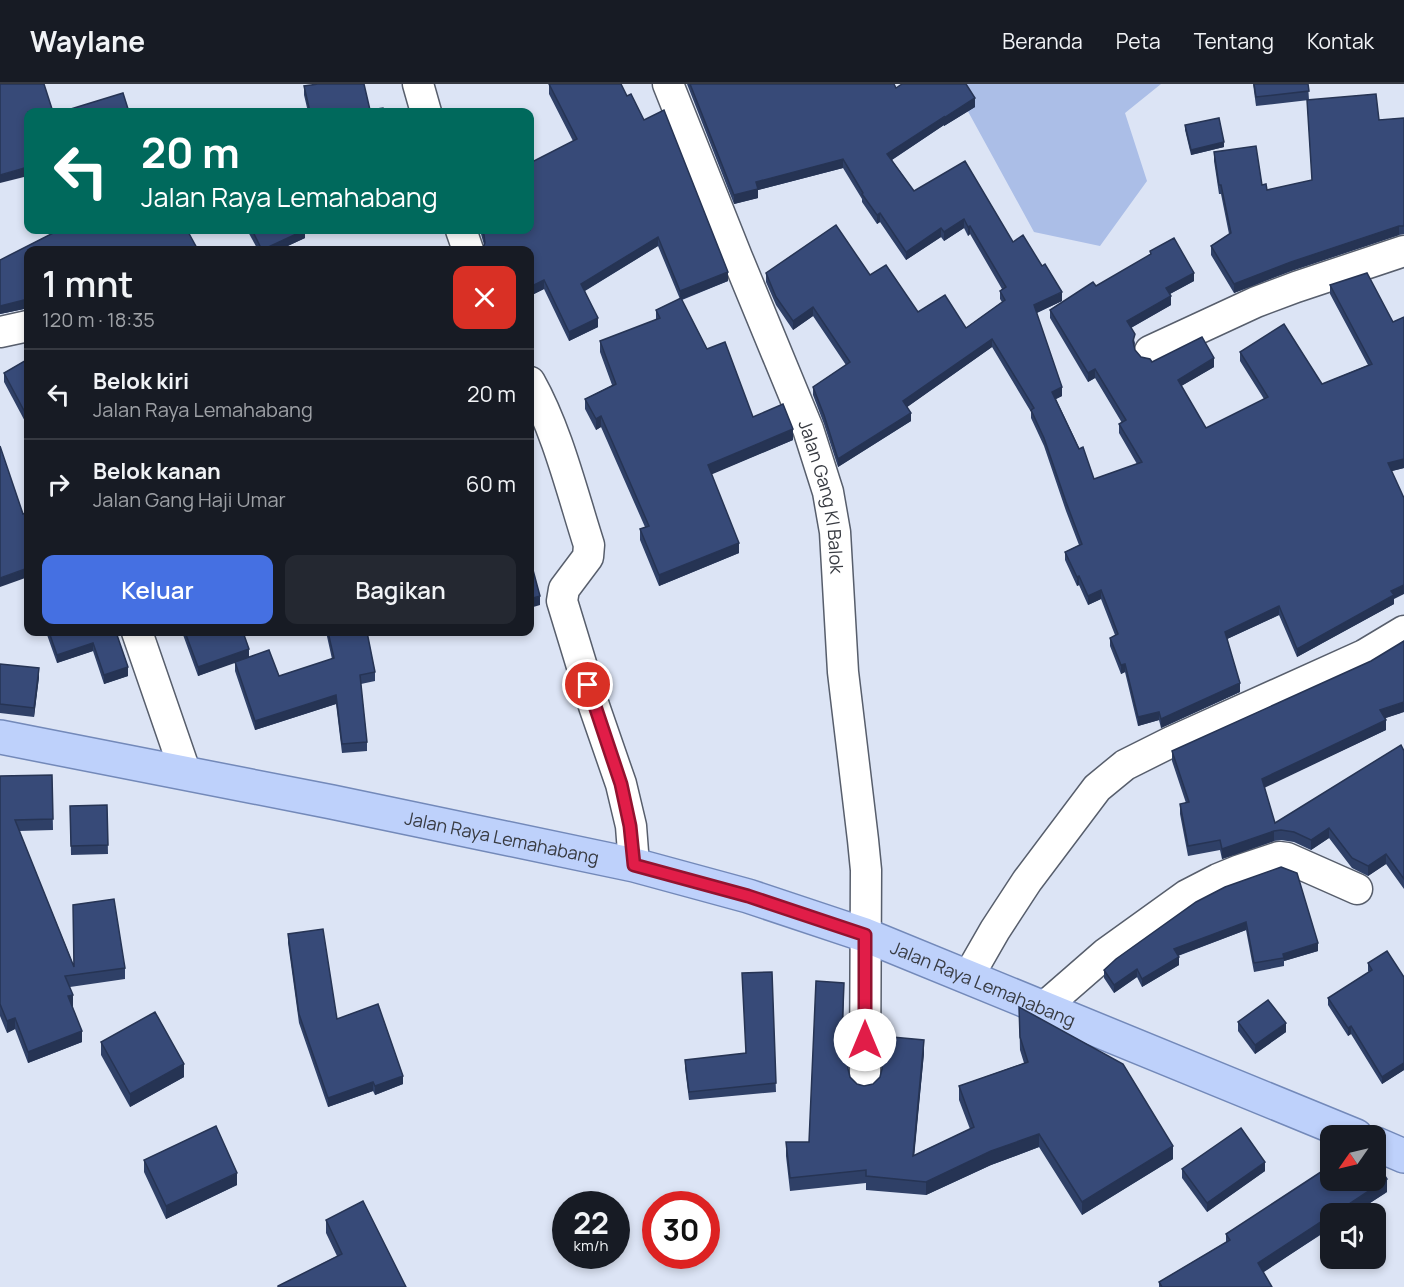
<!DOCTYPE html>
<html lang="id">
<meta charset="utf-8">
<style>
:root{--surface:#171b24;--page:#242831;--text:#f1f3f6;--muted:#9ea1a6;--line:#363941;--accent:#4570e2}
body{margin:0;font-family:Manrope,sans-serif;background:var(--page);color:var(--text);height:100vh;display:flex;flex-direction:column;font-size:22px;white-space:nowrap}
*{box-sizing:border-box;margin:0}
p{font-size:20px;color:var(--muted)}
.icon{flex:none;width:33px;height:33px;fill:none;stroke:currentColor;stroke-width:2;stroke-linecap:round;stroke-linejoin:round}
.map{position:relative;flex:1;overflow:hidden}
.sheet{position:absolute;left:24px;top:162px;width:510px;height:390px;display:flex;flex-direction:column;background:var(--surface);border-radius:12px;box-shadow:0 3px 9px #0003}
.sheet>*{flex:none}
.guide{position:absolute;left:24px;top:24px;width:510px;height:126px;border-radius:12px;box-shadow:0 3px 9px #0003;background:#00695c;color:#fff;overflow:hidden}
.needle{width:39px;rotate:236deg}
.fabs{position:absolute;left:1320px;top:1041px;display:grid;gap:12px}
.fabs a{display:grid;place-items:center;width:66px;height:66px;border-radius:12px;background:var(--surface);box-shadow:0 3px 9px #0003;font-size:30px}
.speed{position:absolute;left:552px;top:1107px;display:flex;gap:12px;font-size:30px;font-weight:700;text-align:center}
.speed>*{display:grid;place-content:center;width:78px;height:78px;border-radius:50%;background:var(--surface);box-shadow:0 3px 9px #0003;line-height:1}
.speed small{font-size:15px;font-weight:400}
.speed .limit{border:9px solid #d22;background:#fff;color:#111}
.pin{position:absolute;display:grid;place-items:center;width:51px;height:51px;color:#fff;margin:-26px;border:3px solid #fff;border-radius:50%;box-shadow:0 2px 6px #0007}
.me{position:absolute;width:66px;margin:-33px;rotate:0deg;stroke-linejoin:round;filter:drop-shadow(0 0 4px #0008)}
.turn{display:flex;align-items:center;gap:21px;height:126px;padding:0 18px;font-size:27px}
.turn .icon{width:78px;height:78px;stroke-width:2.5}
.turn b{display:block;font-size:42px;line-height:51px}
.round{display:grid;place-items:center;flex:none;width:63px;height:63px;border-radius:12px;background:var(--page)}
.overview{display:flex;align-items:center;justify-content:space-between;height:102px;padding:0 18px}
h1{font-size:36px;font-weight:600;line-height:45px}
.action{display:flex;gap:12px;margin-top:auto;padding:12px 18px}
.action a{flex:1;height:69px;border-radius:12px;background:var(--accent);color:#fff;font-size:24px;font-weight:600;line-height:69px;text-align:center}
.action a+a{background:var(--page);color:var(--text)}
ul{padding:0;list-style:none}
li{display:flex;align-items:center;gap:18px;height:90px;padding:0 18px;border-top:2px solid var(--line)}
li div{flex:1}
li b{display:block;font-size:22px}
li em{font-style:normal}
header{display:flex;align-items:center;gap:36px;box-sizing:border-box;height:84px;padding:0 30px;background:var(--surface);border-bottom:2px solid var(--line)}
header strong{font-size:28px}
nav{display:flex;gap:33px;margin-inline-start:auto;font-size:21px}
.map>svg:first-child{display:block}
</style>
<header>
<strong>Waylane</strong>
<nav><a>Beranda</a><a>Peta</a><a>Tentang</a><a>Kontak</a></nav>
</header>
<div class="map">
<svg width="1404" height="1203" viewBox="0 0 1404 1203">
<rect width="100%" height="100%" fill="#dce4f5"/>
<!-- green -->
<polygon fill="#abbee7" points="953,0 1161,0 1125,29 1147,97 1100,162 1034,148"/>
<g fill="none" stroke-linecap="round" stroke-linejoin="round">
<defs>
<g id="minor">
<polyline points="418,0 426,28"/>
<path id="s1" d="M668 0 737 173 808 345 828 408 835 448 843 588 863 756 866 786 865 998"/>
<polyline points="461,146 468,166"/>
<polyline points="0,248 28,242"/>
<polyline points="1150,267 1256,218 1296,203 1404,167"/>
<path d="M530 298C557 346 572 408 589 461L588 473 564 505 562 517 594 622 621 700 631 742 634 781"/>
<polyline points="137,548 186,690"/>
<polyline points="968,893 995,846 1027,797 1097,704 1125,681 1171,658 1364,571 1404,547"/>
<polyline points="1043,924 1105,870 1187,811 1218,795 1240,786 1279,773 1287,774 1357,805"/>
</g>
<g id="major">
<path id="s2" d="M0 653 332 718 634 781 748 812 865 851 1356 1052"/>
<polyline points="1376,1060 1404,1072"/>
</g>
</defs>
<!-- minor casing -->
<use href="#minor" stroke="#575e6c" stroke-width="33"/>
<!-- major casing -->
<use href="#major" stroke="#7389b9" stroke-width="36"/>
<!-- minor -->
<use href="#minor" stroke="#fff" stroke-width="30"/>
<!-- major -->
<use href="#major" stroke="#bed1fb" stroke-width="33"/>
</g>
<!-- wall -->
<g fill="#2f4067">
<polygon points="549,0 627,12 644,36 728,197 682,216 707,265 753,333 793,356 711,390 739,469 659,502 640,456 640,445 645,443 601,343 596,346 585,325 585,315 612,301 600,268 600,257 656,236 656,226 680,215 658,162 585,207 598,243 569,257 544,205 530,212 530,166 484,161 481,150 481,146 530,146 573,57 549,10"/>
<polygon points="687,0 894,0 896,4 975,23 944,42 944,41 892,76 914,107 1013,158 1062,217 1037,229 1062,312 1056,315 1094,395 1137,380 1119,349 1119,340 1122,339 1095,294 1088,298 1050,234 1050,226 1096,202 1150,172 1150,167 1194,197 1170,210 1171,221 1131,244 1135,259 1134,263 1135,266 1141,273 1152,278 1214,283 1181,302 1206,344 1264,315 1240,277 1240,268 1322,300 1368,281 1330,210 1330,201 1393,238 1404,233 1404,384 1392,387 1394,520 1297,573 1279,531 1227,555 1240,608 1161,644 1159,636 1138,642 1125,588 1121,590 1110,562 1110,554 1115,551 1101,515 1088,521 1079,501 1077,502 1065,476 1065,468 1079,461 1066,427 1044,362 1031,334 1031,328 992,263 907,323 911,337 838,383 824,340 813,311 813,303 846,281 813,232 793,246 776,221 766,198 766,189 870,191 918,228 966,244 1002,218 1000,215 1000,207 1002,205 970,150 968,152 964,144 944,157 941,153 906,176 880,138 877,140 862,118 862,115 843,84 758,106 758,114 734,120"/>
<polygon points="1253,0 1308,0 1309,16 1256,22"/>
<polygon points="304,2 370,26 384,28 308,28 304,11"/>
<polygon points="1307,16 1379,36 1404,34 1404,150 1399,151 1291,187 1234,209 1211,171 1211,162 1229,150 1221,110 1219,110 1214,77 1214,68 1262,101 1267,106 1312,96"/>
<polygon points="1185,41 1224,63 1191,71 1185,46"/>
<polygon points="59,146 197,146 197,147 189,150 198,166 28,166 28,225 24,225 0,230 0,176"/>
<polygon points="247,146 305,146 305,154 279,166 258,166"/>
<polygon points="28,275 28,343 4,298 4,289"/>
<polygon points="46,548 116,548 128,592 104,600 93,567 57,579"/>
<polygon points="182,548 243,548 249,573 279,592 332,575 326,548 367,548 375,588 375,597 361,600 367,658 367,667 342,669 336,620 255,646 235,587 235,578 198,592"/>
<polygon points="0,580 39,593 34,633 0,629"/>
<polygon points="1404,628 1385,634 1386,646 1264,703 1275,739 1404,667 1404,805 1386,780 1368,792 1352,784 1329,754 1311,766 1294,758 1281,756 1274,757 1222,775 1220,766 1188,772 1180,730 1180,720 1186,719 1172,677 1172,667"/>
<polygon points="52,691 53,746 19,747 74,882 125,884 125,895 70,903 72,922 82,958 28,979 15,945 7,949 0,932 0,692"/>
<polygon points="107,721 108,770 71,771 70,722"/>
<polygon points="1196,818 1318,867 1284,877 1284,882 1254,888 1246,846 1178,872 1179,881 1142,903 1137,893 1114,909 1104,894 1104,886"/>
<polygon points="288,850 337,935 403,1000 375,1011 373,1007 328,1023 299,939 288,859"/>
<polygon points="1368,879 1404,893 1404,986 1382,1000 1351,950 1348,952 1328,921 1328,914 1369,888 1368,887"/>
<polygon points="772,888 776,1008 689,1016 685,984 685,976 745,970"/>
<polygon points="844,912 843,948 848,985 850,993 857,1000 864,1002 873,1000 924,969 914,1071 970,1045 959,1016 959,1002 1024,979 1020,966 1019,923 1173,1075 1082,1131 1039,1063 991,1081 926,1111 866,1106 866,1099 790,1107 786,1072 786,1058 809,1058"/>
<polygon points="1238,938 1286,948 1255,970 1238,947"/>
<polygon points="101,958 184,993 130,1023 101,971"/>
<polygon points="144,1076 237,1101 166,1135 144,1088"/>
<polygon points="1182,1085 1265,1087 1207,1128 1182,1094"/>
<polygon points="1387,1108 1263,1188 1272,1203 1159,1203 1159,1198 1226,1158 1226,1150"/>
<polygon points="326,1136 406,1203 278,1203 278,1202 337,1172 326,1149"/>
</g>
<!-- shaded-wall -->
<g fill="#263454">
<polygon points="975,14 975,23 944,42 944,34"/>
<polygon points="944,33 944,41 887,79 887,70"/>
<polygon points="1224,58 1224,63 1191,71 1191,66"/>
<polygon points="843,75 843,84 758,106 758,114 734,120 734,111 756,98"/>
<polygon points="28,83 28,92 0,99 0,91"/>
<polygon points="880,129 880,138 877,140 877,131"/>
<polygon points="964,135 964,144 944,157 944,148"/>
<polygon points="970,142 970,150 968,152 968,143"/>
<polygon points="1399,142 1399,151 1291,187 1234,209 1234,200 1291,178"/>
<polygon points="941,144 941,153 906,176 906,168"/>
<polygon points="185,146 197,146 197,147 185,151"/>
<polygon points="305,146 305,154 279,166 262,166"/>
<polygon points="658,153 658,162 581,209 581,200"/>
<polygon points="728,188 728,197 680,216 680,207"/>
<polygon points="1194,189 1194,197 1166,212 1166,204"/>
<polygon points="544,196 544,205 530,212 530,203"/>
<polygon points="1062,208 1062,217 1034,230 1034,221"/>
<polygon points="1171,212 1171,221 1127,246 1127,237"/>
<polygon points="24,216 24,225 0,230 0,222"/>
<polygon points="813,223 813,232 793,246 793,237"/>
<polygon points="598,234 598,243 569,257 569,248"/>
<polygon points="992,255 992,263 903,326 903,317"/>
<polygon points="1214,274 1214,283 1178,304 1178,296"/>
<polygon points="1095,285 1095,294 1088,298 1088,289"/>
<polygon points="1062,303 1062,312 1052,317 1052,308"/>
<polygon points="911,329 911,337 838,383 838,375"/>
<polygon points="601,332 601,343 596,346 596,335"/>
<polygon points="793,345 793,356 708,392 708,381"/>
<polygon points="1404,375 1404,384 1388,388 1388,379"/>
<polygon points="739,459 739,469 659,502 659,491"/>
<polygon points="28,484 28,493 0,503 0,494"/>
<polygon points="1079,492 1079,501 1077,502 1077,493"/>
<polygon points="1404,501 1404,510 1394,515 1394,520 1297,573 1297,565 1391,507"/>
<polygon points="1101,506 1101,515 1088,521 1088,512"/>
<polygon points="540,512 540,521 530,524 530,515"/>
<polygon points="1279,522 1279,531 1225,556 1225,548"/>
<polygon points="93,559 93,567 57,579 57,571"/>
<polygon points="249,565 249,574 198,592 198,583"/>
<polygon points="1125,580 1125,588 1121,590 1121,581"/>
<polygon points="128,583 128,592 104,600 104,591"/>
<polygon points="39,584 39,593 34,633 34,624"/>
<polygon points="1240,599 1240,608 1161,644 1161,635"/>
<polygon points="336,611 336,620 255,646 255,637"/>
<polygon points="1404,618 1404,628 1380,636 1380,626"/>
<polygon points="1159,628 1159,636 1138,642 1138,633"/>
<polygon points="1386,636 1386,646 1262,705 1262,695"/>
<polygon points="1329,744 1329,754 1311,766 1311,756"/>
<polygon points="1274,747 1274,757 1222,775 1222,765"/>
<polygon points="1386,770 1386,780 1368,792 1368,782"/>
<polygon points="1246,838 1246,846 1174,873 1174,865"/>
<polygon points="1318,859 1318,867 1284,877 1283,870"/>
<polygon points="1179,873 1179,881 1142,903 1142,895"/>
<polygon points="1137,885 1137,893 1114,909 1114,901"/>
<polygon points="73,911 73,922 68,924 68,912"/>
<polygon points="15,934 15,945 7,949 7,937"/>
<polygon points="1286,939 1286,948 1255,970 1255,961"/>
<polygon points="1351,942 1351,950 1348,952 1348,944"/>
<polygon points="82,947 82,958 28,979 28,968"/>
<polygon points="924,956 924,969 913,1085 913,1072"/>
<polygon points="1404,979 1404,986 1382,1000 1382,993"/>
<polygon points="184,980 184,993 130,1023 130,1010"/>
<polygon points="403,992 403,1000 375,1011 375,1002"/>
<polygon points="373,998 373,1007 328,1023 328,1014"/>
<polygon points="1039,1050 1039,1063 991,1081 926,1111 926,1098 991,1067"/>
<polygon points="1173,1062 1173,1075 1082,1131 1082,1118"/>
<polygon points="1265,1078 1265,1087 1207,1128 1207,1119"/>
<polygon points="237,1089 237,1101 166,1135 166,1122"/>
<polygon points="1387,1095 1387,1108 1353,1130 1334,1130"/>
<polygon points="1330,1132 1330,1144 1258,1192 1258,1179"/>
</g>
<!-- building -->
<g fill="#374a78" stroke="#263454" stroke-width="1.5">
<polygon points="0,0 44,0 53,28 28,28 28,83 0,91"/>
<polygon points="318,0 364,0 370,26 383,24 384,28 310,28 304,2"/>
<polygon points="549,0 621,0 627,12 631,10 644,36 664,26 728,188 680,207 658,153 581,200 598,234 569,248 544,196 530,203 530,166 482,166 485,159 484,151 482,146 530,146 530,79 577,55"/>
<polygon points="690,0 894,0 896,4 902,0 966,0 975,14 944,34 944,33 887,70 914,107 965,77 1013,158 1023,151 1042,182 1045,180 1062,208 1034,221 1062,303 1052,308 1079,365 1083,363 1094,395 1142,378 1119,340 1126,336 1095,285 1088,289 1050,226 1093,198 1096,202 1151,170 1150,167 1174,154 1194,189 1166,204 1171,212 1127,237 1135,250 1133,257 1135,266 1141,273 1150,275 1152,278 1202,253 1214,274 1178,296 1206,344 1268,313 1240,268 1284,240 1322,300 1372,280 1330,201 1367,189 1393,238 1404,233 1404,375 1388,379 1404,414 1404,501 1391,507 1394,511 1297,565 1279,522 1225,548 1240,599 1161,635 1159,628 1138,633 1125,580 1121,581 1110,554 1118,550 1101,506 1088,512 1079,492 1077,493 1065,468 1082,460 1066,418 1044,354 1031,326 1034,324 992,255 903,317 911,329 838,375 824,331 813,303 850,278 813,223 793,237 776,213 766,189 836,141 870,191 886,181 918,228 945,211 966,244 1005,216 1000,207 1006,203 970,142 968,143 964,135 944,148 941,144 906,168 880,129 877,131 862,110 863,109 843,75 756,98 758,105 734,111"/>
<polygon points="1254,0 1308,0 1309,7 1256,13"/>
<polygon points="123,9 129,28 61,28"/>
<polygon points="1376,10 1379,36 1404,34 1404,142 1399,142 1291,178 1234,200 1211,162 1231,149 1221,101 1219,101 1214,68 1256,62 1262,101 1266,100 1267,106 1312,96 1307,16"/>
<polygon points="1219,34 1224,58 1191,66 1185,41"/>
<polygon points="59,146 187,146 198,166 28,166 28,216 24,216 0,222 0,176"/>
<polygon points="252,146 305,146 262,166"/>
<polygon points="681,214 707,265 725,258 753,333 783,320 793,345 708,381 739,459 659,491 640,445 649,442 601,332 596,335 585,315 616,300 600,257 660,234 656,226"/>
<polygon points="28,275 28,334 4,289"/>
<polygon points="0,362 23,430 28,428 28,484 0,494"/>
<polygon points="530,475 540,512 530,515"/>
<polygon points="49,548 116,548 128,583 104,591 93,559 57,571"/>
<polygon points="185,548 243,548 249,565 198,583"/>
<polygon points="328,548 367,548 375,588 360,591 367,658 342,660 336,611 255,637 235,578 269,566 279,592 334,574"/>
<polygon points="1404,557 1404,618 1380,626 1386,636 1262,695 1275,739 1401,661 1404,667 1404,795 1386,770 1368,782 1352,774 1329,744 1311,756 1294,748 1281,746 1274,747 1222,765 1220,756 1188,762 1180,720 1189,718 1172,667 1371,577"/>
<polygon points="0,580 39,584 34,624 0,620"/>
<polygon points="52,691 53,735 15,736 74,883 73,821 114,815 125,884 65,892 73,911 68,912 82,947 28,968 15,934 7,937 0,920 0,692"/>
<polygon points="107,721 108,761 71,762 70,722"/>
<polygon points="1281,783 1297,789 1318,859 1283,870 1284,874 1254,879 1246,838 1174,865 1179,873 1142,895 1137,885 1114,901 1104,886 1116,875 1196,818 1225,803"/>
<polygon points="323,845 337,935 378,920 403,992 375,1002 373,998 328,1014 299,930 288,850"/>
<polygon points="1387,867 1404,893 1404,979 1382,993 1351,942 1348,944 1328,914 1372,886 1368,879"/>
<polygon points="772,888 776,999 689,1008 685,976 746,969 742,889"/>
<polygon points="816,897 844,899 842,948 848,948 848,985 850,993 857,1000 864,1002 873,1000 880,993 882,985 882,952 924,956 913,1072 974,1043 959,1002 1028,978 1020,953 1019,923 1123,980 1173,1062 1082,1118 1039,1050 991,1067 926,1098 866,1092 866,1086 790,1094 786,1058 809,1058"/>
<polygon points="1268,916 1286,939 1255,961 1238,938"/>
<polygon points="155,928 184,980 130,1010 101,958"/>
<polygon points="216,1042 237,1089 166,1122 144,1076"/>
<polygon points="1241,1044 1265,1078 1207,1119 1182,1085"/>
<polygon points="1376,1078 1387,1095 1334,1130 1330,1130 1330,1132 1258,1179 1272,1203 1162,1203 1159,1198 1230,1156 1226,1150 1330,1082 1330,1096 1376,1096"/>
<polygon points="363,1117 406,1203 278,1203 278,1202 342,1170 326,1136"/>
</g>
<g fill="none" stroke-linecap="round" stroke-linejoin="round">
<defs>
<polyline id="route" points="588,601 621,700 630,742 634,781 748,812 865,851 865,956"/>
</defs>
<!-- route casing -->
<use href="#route" stroke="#92132f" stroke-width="15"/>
<!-- route -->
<use href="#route" stroke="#e11d48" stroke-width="10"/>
</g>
<g text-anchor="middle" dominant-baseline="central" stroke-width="6" stroke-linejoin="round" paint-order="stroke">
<!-- street labels -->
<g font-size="18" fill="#383b42" stroke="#fff">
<text stroke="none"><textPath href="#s1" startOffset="442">Jalan Gang Kl Balok</textPath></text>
<text stroke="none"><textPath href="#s2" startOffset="512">Jalan Raya Lemahabang</textPath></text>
<text stroke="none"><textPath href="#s2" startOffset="1016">Jalan Raya Lemahabang</textPath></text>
</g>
</g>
</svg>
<div class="fabs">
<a><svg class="needle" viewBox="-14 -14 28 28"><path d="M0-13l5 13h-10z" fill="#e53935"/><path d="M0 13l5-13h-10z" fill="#9ea1a6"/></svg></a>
<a><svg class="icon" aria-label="sound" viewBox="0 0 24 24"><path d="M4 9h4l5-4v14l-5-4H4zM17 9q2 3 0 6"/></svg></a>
</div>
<div class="speed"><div>22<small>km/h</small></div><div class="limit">30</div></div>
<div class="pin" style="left:588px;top:601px;background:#d93025"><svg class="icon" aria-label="arrive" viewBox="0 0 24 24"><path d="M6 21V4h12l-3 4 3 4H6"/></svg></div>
<svg class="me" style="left:865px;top:956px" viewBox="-20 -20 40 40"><circle r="19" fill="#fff"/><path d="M0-13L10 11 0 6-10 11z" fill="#e11d48"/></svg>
<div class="guide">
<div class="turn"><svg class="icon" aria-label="left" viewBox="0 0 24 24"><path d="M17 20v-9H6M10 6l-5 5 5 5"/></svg><div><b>20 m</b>Jalan Raya Lemahabang</div></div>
</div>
<section class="sheet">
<div class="overview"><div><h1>1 mnt</h1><p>120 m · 18:35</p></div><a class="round" style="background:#d93025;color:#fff"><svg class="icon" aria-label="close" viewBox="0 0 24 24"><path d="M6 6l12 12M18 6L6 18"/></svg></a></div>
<ul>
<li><svg class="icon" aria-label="left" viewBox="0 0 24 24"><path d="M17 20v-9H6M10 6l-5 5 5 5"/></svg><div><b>Belok kiri</b><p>Jalan Raya Lemahabang</p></div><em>20 m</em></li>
<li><svg class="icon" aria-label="right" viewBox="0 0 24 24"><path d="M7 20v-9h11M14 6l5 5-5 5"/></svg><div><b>Belok kanan</b><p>Jalan Gang Haji Umar</p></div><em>60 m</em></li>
</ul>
<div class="action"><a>Keluar</a><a>Bagikan</a></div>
</section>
</div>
